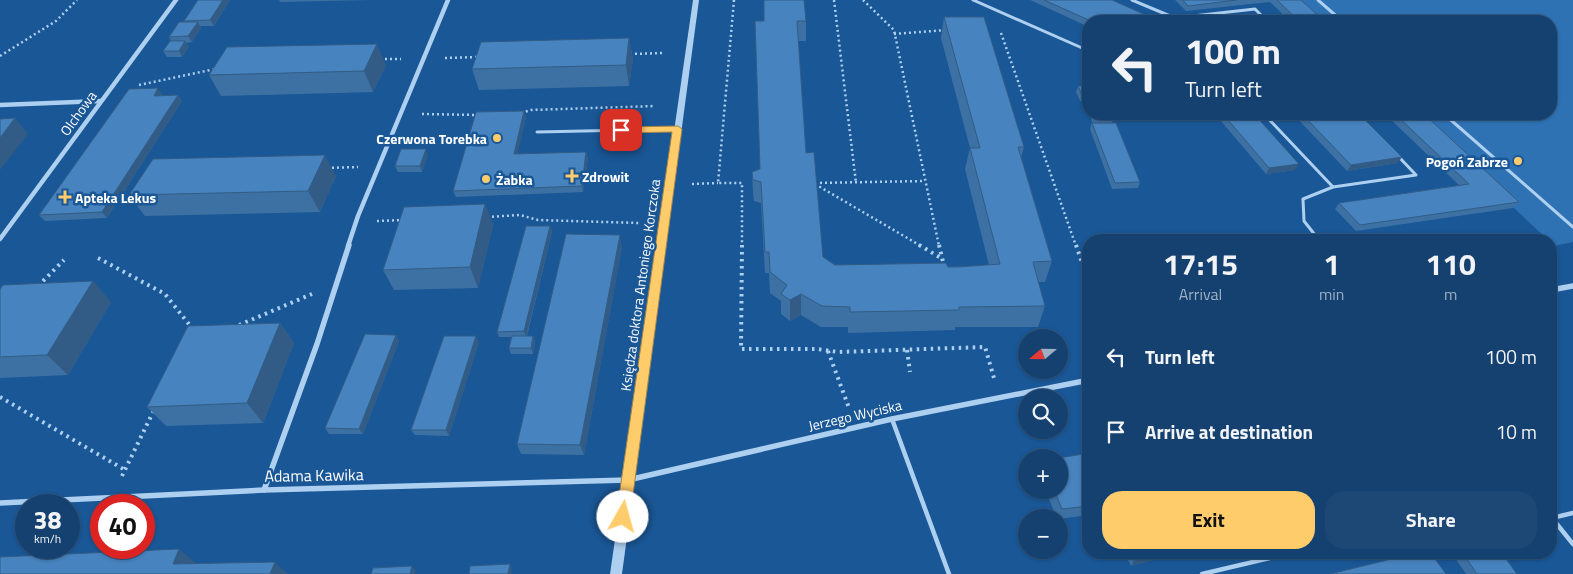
<!DOCTYPE html>
<meta charset="utf-8">
<style>
:root{--surface:#144170;--page:#1d4875;--text:#f1f3f6;--muted:#9dafc3;--line:#335a83;--accent:#ffcc6c}
body{margin:0;font-family:"Titillium Web",sans-serif;background:var(--page);color:var(--text);height:100vh;display:flex;flex-direction:column;font-size:19px;white-space:nowrap}
*{box-sizing:border-box;margin:0}
p{font-size:16px;color:var(--muted)}
.icon{flex:none;width:28px;height:28px;fill:none;stroke:currentColor;stroke-width:2;stroke-linecap:round;stroke-linejoin:round}
.map{position:relative;flex:1;overflow:hidden}
.sheet{position:absolute;left:1082px;top:234px;width:475px;height:325px;display:flex;flex-direction:column;background:var(--surface);border-radius:20px;box-shadow:0 1px 4px #0004,0 0 0 1px var(--line)}
.sheet>*{flex:none}
.hud{position:absolute;left:1082px;top:15px;width:475px;height:105px;border-radius:20px;box-shadow:0 1px 4px #0004,0 0 0 1px var(--line);background:#144170;color:var(--text);overflow:hidden}
.needle{width:32px;rotate:250deg}
.tools{position:absolute;left:1018px;top:329px;display:grid;gap:10px}
.tools a{display:grid;place-items:center;width:50px;height:50px;border-radius:50%;background:var(--surface);box-shadow:0 1px 4px #0004,0 0 0 1px var(--line);font-size:25px}
.speed{position:absolute;left:15px;top:494px;display:flex;gap:10px;font-size:25px;font-weight:700;text-align:center}
.speed>*{display:grid;place-content:center;width:65px;height:65px;border-radius:50%;background:var(--surface);box-shadow:0 1px 4px #0004,0 0 0 1px var(--line);line-height:1}
.speed small{font-size:12px;font-weight:400}
.speed .limit{border:8px solid #d22;background:#fff;color:#111}
.pin{position:absolute;display:grid;place-items:center;width:42px;height:42px;color:#fff;margin:-21px;border-radius:10px;box-shadow:0 2px 8px #0006}
.me{position:absolute;width:55px;margin:-28px;rotate:7deg;stroke-linejoin:round;filter:drop-shadow(0 0 4px #0008)}
.turn{display:flex;align-items:center;gap:18px;height:105px;padding:0 20px;font-size:22px}
.turn .icon{width:65px;height:65px;stroke-width:2.5}
.turn b{display:block;font-size:35px;line-height:42px}
.eta{display:flex;justify-content:space-evenly;align-items:center;height:85px;text-align:center}
.eta b{font-size:30px;font-weight:700;line-height:35px}
.primary-button{display:flex;gap:10px;margin-top:auto;padding:10px 20px}
.primary-button a{flex:1;height:58px;border-radius:20px;background:var(--accent);color:#111;font-size:20px;font-weight:700;line-height:58px;text-align:center}
.primary-button a+a{background:var(--page);color:var(--text)}
ul{padding:0;list-style:none}
li{display:flex;align-items:center;gap:15px;height:75px;padding:0 20px}
li div{flex:1}
li b{display:block;font-size:19px}
li em{font-style:normal}
.map>svg:first-child{display:block}
</style>
<div class="map">
<svg width="1573" height="574" viewBox="0 0 1573 574">
<rect width="100%" height="100%" fill="#1a5796"/>
<!-- green -->
<polygon fill="#2e72b4" points="1294,0 1573,0 1573,242 1554,246 1551,240 1548,240 1414,114 1551,114 1551,21 1317,21"/>
<g fill="none" stroke-linecap="round" stroke-linejoin="round">
<!-- path-far1 -->
<g stroke="#adcff0" stroke-width="2.5" stroke-dasharray="2 3" stroke-linecap="butt">
<polyline points="734,0 718,183 742,183 742,246"/>
<polyline points="834,0 856,183"/>
<polyline points="863,0 894,30 939,246"/>
<polyline points="1001,33 1076,246"/>
<polyline points="894,34 946,30"/>
<polyline points="630,54 664,53"/>
<polyline points="0,56 56,21 77,0"/>
<polyline points="445,58 479,57"/>
<polyline points="380,59 401,59"/>
<polyline points="139,85 215,69"/>
<polyline points="521,113 531,110 655,106"/>
<polyline points="422,114 478,115"/>
<polyline points="327,168 358,167"/>
<polyline points="815,183 924,181"/>
<polyline points="692,184 718,183"/>
<polyline points="815,184 921,246"/>
<polyline points="487,217 520,215 538,220 639,223"/>
<polyline points="377,221 404,220"/>
</g>
<!-- path -->
<g stroke="#adcff0" stroke-width="4" stroke-dasharray="2.5 4.5" stroke-linecap="butt">
<polyline points="742,245 741,349 817,349 838,352 985,347 994,378"/>
<polyline points="919,245 941,258"/>
<polyline points="939,245 944,266"/>
<polyline points="1076,245 1089,283"/>
<polyline points="98,258 165,294 192,328"/>
<polyline points="38,286 64,260"/>
<polyline points="239,325 312,294"/>
<polyline points="907,350 910,372"/>
<polyline points="828,351 849,408"/>
<polyline points="0,397 125,470"/>
<polyline points="122,476 154,410"/>
</g>
<!-- service-far1 -->
<g stroke="#adcff0" stroke-width="3">
<polyline points="973,0 1089,51"/>
<polyline points="1132,0 1175,18"/>
<polyline points="1318,0 1342,21"/>
<polyline points="1178,21 1175,18 1255,9 1267,21"/>
<polyline points="1264,114 1333,187"/>
<polyline points="1444,114 1573,227"/>
<polyline points="537,132 677,129"/>
<polyline points="1319,240 1304,221 1303,199 1333,187 1416,175 1398,156"/>
</g>
<!-- service -->
<g stroke="#adcff0" stroke-width="4.5">
<polyline points="892,419 949,574"/>
<polyline points="1573,513 1552,518 1573,544"/>
<polyline points="1202,574 1295,552"/>
</g>
<!-- minor-far1 -->
<g stroke="#adcff0" stroke-width="4.5">
<polyline points="0,105 101,101"/>
<polyline points="0,239 176,0"/>
<polyline points="348,246 358,216 448,0"/>
</g>
<!-- minor -->
<g stroke="#adcff0" stroke-width="5.5">
<polyline points="1551,290 1573,286"/>
<polyline points="264,490 317,344 349,245"/>
<polyline points="0,503 264,490 628,480 892,419 1089,380"/>
</g>
<!-- tertiary -->
<polygon fill="#adcff0" fill-rule="evenodd" points="693,0 699,0 622,574 610,574"/>
</g>
<!-- wall -->
<g fill="#3d71a3">
<polygon points="230,0 214,26 200,26 201,28 192,42 186,43 189,47 182,57 167,57 163,51 171,41 169,37 185,22 184,21"/>
<polygon points="279,0 371,0 280,2"/>
<polygon points="1030,0 1112,0 1146,21 1089,21 1089,27"/>
<polygon points="1175,0 1301,0 1324,21 1290,21 1270,2 1186,11"/>
<polygon points="944,17 1024,147 1021,158 1052,261 1045,282 1038,282 1045,306 1038,327 955,327 955,330 848,333 848,327 821,327 801,315 790,321 781,314 781,301 770,293 769,273 765,273 761,203 754,201 753,193 752,172 760,169 764,21 806,21 806,41 798,41 806,153 823,257 835,265 948,267 989,265 965,169 970,148 941,38"/>
<polygon points="629,38 633,59 629,86 479,90 472,69"/>
<polygon points="386,65 373,92 221,96 209,75"/>
<polygon points="1078,86 1089,86 1089,111 1086,111 1083,103 1084,101 1080,101 1076,92"/>
<polygon points="162,94 161,96 178,95 182,101 107,218 45,221 39,215"/>
<polygon points="1090,114 1113,114 1114,117 1112,123 1140,182 1138,188 1112,189 1090,129 1092,122"/>
<polygon points="1215,114 1254,114 1295,170 1266,174"/>
<polygon points="1293,114 1359,114 1398,163 1347,171"/>
<polygon points="1385,114 1424,114 1519,202 1513,208 1356,231 1335,209 1339,203 1459,185"/>
<polygon points="526,117 517,154 586,152 588,158 583,192 456,197 453,191"/>
<polygon points="428,155 422,172 398,172 395,166"/>
<polygon points="336,176 320,212 145,216 129,195"/>
<polygon points="485,204 493,225 478,288 394,290 383,270"/>
<polygon points="550,226 552,232 527,336 533,336 535,342 533,354 511,354 509,348 511,337 499,337 497,332"/>
<polygon points="622,246 584,455 521,454 517,444"/>
<polygon points="0,289 111,302 68,375 0,378"/>
<polygon points="280,323 294,343 263,423 166,426 147,407"/>
<polygon points="396,335 399,341 363,434 329,434 325,428"/>
<polygon points="479,342 449,436 415,435 411,430"/>
<polygon points="1089,453 1089,515 1059,519 1059,518 1057,518 1045,490 1059,490"/>
<polygon points="1124,552 1177,552 1175,554 1131,566"/>
<polygon points="1451,552 1501,552 1517,574 1466,574"/>
</g>
<!-- shaded-wall -->
<g fill="#325c85">
<polygon points="223,0 230,0 214,26 210,20"/>
<polygon points="1148,16 1146,21 1141,21"/>
<polygon points="198,22 201,28 192,42 188,36"/>
<polygon points="629,38 633,59 629,86 626,65"/>
<polygon points="185,41 189,47 182,57 179,51"/>
<polygon points="377,44 386,65 373,92 364,71"/>
<polygon points="158,88 162,94 158,102 154,96"/>
<polygon points="178,95 182,101 107,218 102,212"/>
<polygon points="524,111 526,117 516,161 514,154"/>
<polygon points="15,118 28,134 0,170 0,138"/>
<polygon points="426,149 428,155 422,172 420,166"/>
<polygon points="586,152 588,158 583,192 582,186"/>
<polygon points="325,155 336,176 320,212 308,191"/>
<polygon points="1402,157 1398,163 1347,171 1351,165"/>
<polygon points="1299,164 1295,170 1266,174 1269,168"/>
<polygon points="485,204 493,225 478,288 470,267"/>
<polygon points="550,226 552,232 526,337 524,331"/>
<polygon points="620,235 622,246 584,455 580,445"/>
<polygon points="93,281 111,302 68,375 47,355"/>
<polygon points="801,294 801,315 790,321 790,300"/>
<polygon points="280,323 294,343 263,423 247,403"/>
<polygon points="396,335 399,341 363,434 359,429"/>
<polygon points="476,336 479,342 449,436 446,430"/>
<polygon points="533,336 535,342 533,354 531,348"/>
<polygon points="179,549 197,564 173,564"/>
<polygon points="1167,552 1177,552 1175,554 1131,566 1134,561"/>
<polygon points="275,562 288,574 270,574"/>
<polygon points="510,564 512,569 511,574 508,574"/>
<polygon points="412,566 416,571 415,574 410,574"/>
</g>
<!-- building -->
<g fill="#4783be" stroke="#325c85">
<polygon points="198,0 223,0 210,20 184,21"/>
<polygon points="764,0 804,0 806,21 797,21 806,153 814,152 823,257 835,265 946,263 948,267 958,267 1000,264 970,148 980,148 944,17 984,17 1024,147 1018,147 1052,261 1033,262 1045,306 959,307 959,310 850,312 850,307 822,306 801,294 790,300 781,294 787,285 770,272 769,252 765,252 761,182 753,180 752,172 760,169 755,21 764,21"/>
<polygon points="1044,0 1112,0 1148,16 1141,21 1091,21"/>
<polygon points="1183,0 1237,0 1188,6"/>
<polygon points="1277,0 1301,0 1324,21 1299,21"/>
<polygon points="1259,15 1265,21 1214,21"/>
<polygon points="179,22 198,22 188,36 169,37"/>
<polygon points="629,38 626,65 472,69 481,42"/>
<polygon points="170,41 185,41 179,51 163,51"/>
<polygon points="377,44 364,71 209,75 227,47"/>
<polygon points="1078,86 1089,86 1089,95 1082,95"/>
<polygon points="158,88 154,96 178,95 102,212 39,215 129,89"/>
<polygon points="1085,97 1089,97 1089,105 1088,105"/>
<polygon points="524,111 514,154 586,152 582,186 453,191 476,112"/>
<polygon points="1093,114 1113,114 1114,117 1094,116"/>
<polygon points="1223,114 1254,114 1299,164 1269,168"/>
<polygon points="1302,114 1359,114 1402,157 1351,165"/>
<polygon points="1395,114 1424,114 1519,202 1360,225 1339,203 1469,184"/>
<polygon points="15,118 0,138 0,119"/>
<polygon points="1092,123 1116,123 1140,182 1115,183"/>
<polygon points="401,149 426,149 420,166 395,166"/>
<polygon points="325,155 308,191 129,195 153,159"/>
<polygon points="485,204 470,267 383,270 404,207"/>
<polygon points="526,226 550,226 524,331 497,332"/>
<polygon points="566,234 620,235 580,445 517,444"/>
<polygon points="1479,238 1481,240 1463,240"/>
<polygon points="93,281 47,355 0,357 0,289 3,285"/>
<polygon points="280,323 247,403 147,407 188,326"/>
<polygon points="365,334 396,335 359,429 325,428"/>
<polygon points="444,336 476,336 446,430 411,430"/>
<polygon points="512,336 533,336 531,348 509,348"/>
<polygon points="1089,453 1089,506 1062,509 1054,490 1059,490 1059,458"/>
<polygon points="179,549 173,564 275,562 270,574 0,574 0,557"/>
<polygon points="1130,552 1167,552 1134,561"/>
<polygon points="1420,552 1430,552 1446,574 1330,574"/>
<polygon points="1462,552 1501,552 1517,574 1477,574"/>
<polygon points="510,564 508,574 469,574 470,566"/>
<polygon points="412,566 410,574 371,574 373,568"/>
</g>
<!-- route -->
<polygon fill="#ffcc6c" stroke="#a68546" points="678,126 682,129 630,517 628,522 623,523 618,522 616,517 672,132 621,133 616,130 621,127"/>
<!-- markers -->
<g fill="#ffcc6c" stroke="#1a5796" stroke-width="2">
<circle cx="497" cy="138" r="5"/>
<circle cx="1518" cy="161" r="5"/>
<path d="M569.5 168.5h5v5h5v5h-5v5h-5v-5h-5v-5h5z"/>
<circle cx="486" cy="179" r="5"/>
<path d="M62.5 189.5h5v5h5v5h-5v5h-5v-5h-5v-5h5z"/>
</g>
<g text-anchor="middle" dominant-baseline="central" stroke-width="5" stroke-linejoin="round" paint-order="stroke">
<!-- street labels -->
<g font-size="14" fill="#fff" stroke="#1a5796">
<text transform="translate(78 113) rotate(-54)">Olchowa</text>
<text transform="translate(640 285) rotate(-82)">Księdza doktora Antoniego Korczoka</text>
<text transform="translate(855 415) rotate(-13)">Jerzego Wyciska</text>
</g>
<!-- poi labels -->
<g font-size="14" font-weight="bold" fill="#fff" stroke="#1a5796" text-anchor="start">
<text x="487" y="138" text-anchor="end">Czerwona Torebka</text>
<text x="1508" y="161" text-anchor="end">Pogoń Zabrze</text>
<text x="582" y="176">Zdrowit</text>
<text x="496" y="179">Żabka</text>
<text x="75" y="197">Apteka Lekus</text>
</g>
<!-- near-street labels -->
<g font-size="16" fill="#fff" stroke="#1a5796">
<text transform="translate(314 475) rotate(-1)">Adama Kawika</text>
</g>
</g>
</svg>
<div class="tools">
<a><svg class="needle" viewBox="-14 -14 28 28"><path d="M0-13l5 13h-10z" fill="#e53935"/><path d="M0 13l5-13h-10z" fill="#9dafc3"/></svg></a>
<a><svg class="icon" aria-label="search" viewBox="0 0 24 24"><circle cx="10" cy="10" r="6"/><path d="M15 15l6 6"/></svg></a>
<a>+</a>
<a>−</a>
</div>
<div class="speed"><div>38<small>km/h</small></div><div class="limit">40</div></div>
<div class="pin" style="left:621px;top:130px;background:#d93025"><svg class="icon" aria-label="arrive" viewBox="0 0 24 24"><path d="M6 21V4h12l-3 4 3 4H6"/></svg></div>
<svg class="me" style="left:623px;top:517px" viewBox="-20 -20 40 40"><circle r="19" fill="#fff"/><path d="M0-13L10 11 0 6-10 11z" fill="#ffcc6c"/></svg>
<div class="hud">
<div class="turn"><svg class="icon" aria-label="left" viewBox="0 0 24 24"><path d="M17 20v-9H6M10 6l-5 5 5 5"/></svg><div><b>100 m</b>Turn left</div></div>
</div>
<section class="sheet">
<div class="eta">
<div><b>17:15</b><p>Arrival</p></div>
<div><b>1</b><p>min</p></div>
<div><b>110</b><p>m</p></div>
</div>
<ul>
<li><svg class="icon" aria-label="left" viewBox="0 0 24 24"><path d="M17 20v-9H6M10 6l-5 5 5 5"/></svg><div><b>Turn left</b></div><em>100 m</em></li>
<li><svg class="icon" aria-label="arrive" viewBox="0 0 24 24"><path d="M6 21V4h12l-3 4 3 4H6"/></svg><div><b>Arrive at destination</b></div><em>10 m</em></li>
</ul>
<div class="primary-button"><a>Exit</a><a>Share</a></div>
</section>
</div>
